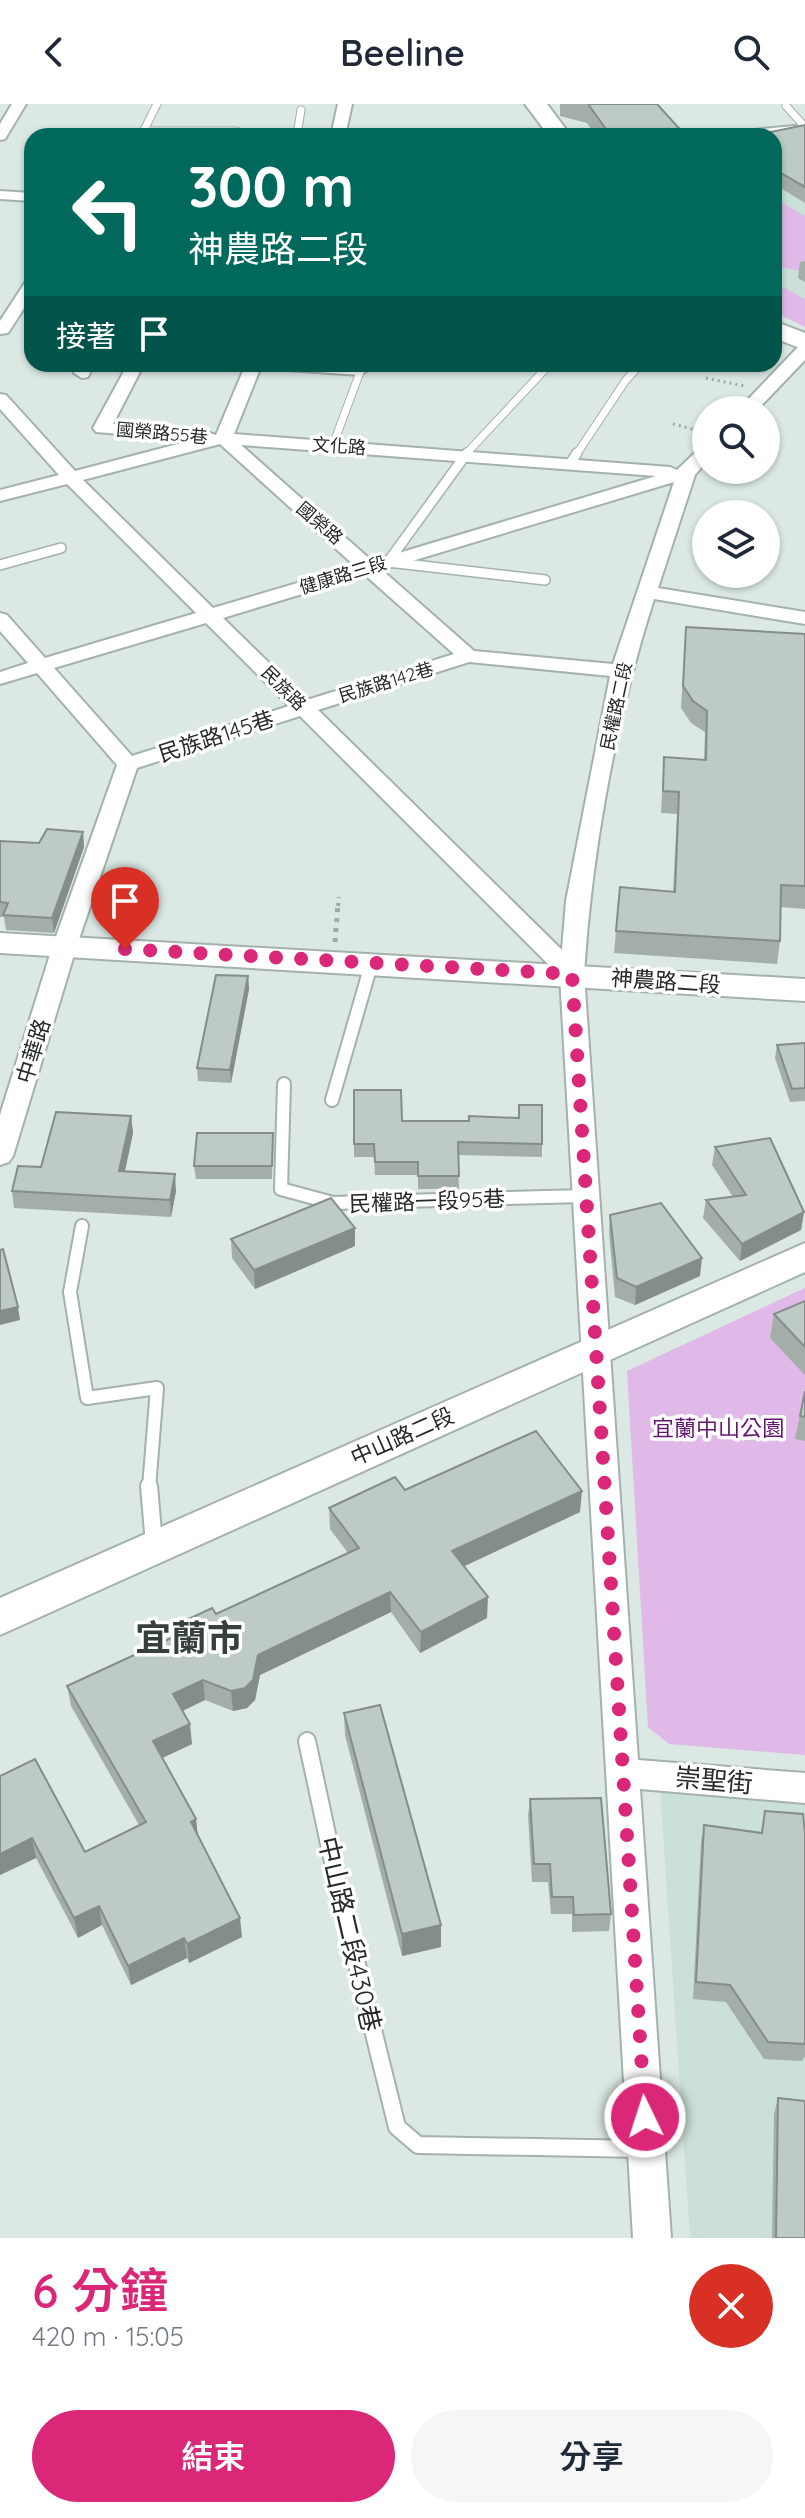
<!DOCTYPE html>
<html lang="zh-TW">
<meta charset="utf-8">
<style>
:root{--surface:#fff;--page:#f6f6f7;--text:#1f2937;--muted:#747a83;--accent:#db2777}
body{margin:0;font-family:Quicksand,"Noto Sans TC",sans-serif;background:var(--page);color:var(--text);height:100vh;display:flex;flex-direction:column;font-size:30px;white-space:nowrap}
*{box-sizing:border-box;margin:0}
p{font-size:26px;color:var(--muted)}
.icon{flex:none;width:44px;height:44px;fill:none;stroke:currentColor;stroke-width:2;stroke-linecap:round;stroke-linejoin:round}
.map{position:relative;height:2134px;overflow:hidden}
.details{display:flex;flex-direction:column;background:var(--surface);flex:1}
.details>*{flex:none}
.top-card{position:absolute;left:24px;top:24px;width:758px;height:244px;border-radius:24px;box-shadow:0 2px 6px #0004;background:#00695c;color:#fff;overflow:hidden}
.controls{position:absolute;left:692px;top:292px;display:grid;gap:16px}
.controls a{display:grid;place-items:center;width:88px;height:88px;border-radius:50%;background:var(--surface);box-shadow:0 2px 6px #0004;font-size:40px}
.pin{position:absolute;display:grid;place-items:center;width:68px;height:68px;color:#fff;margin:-82px -34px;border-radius:50% 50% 50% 0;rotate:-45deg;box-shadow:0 0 8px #0007}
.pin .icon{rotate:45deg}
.me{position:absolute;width:88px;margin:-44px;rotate:356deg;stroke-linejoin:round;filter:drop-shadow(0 0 6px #0008)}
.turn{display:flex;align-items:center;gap:28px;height:168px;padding:0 32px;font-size:36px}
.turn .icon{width:104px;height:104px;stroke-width:2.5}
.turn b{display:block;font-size:56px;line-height:68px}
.then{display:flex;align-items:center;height:76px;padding:0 32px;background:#0003;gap:16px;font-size:30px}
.round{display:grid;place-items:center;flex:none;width:84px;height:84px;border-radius:42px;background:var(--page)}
.headline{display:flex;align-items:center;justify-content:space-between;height:136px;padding:0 32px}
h1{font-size:48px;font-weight:600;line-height:60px;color:var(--accent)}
.action{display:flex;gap:16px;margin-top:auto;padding:16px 32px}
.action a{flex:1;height:92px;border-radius:48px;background:var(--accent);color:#fff;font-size:32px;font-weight:600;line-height:92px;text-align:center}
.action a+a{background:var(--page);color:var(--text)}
header{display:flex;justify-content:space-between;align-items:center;height:104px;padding:0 32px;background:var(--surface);font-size:36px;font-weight:600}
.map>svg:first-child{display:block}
</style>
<header><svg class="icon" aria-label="back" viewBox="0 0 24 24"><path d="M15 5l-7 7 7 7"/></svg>Beeline<svg class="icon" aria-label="search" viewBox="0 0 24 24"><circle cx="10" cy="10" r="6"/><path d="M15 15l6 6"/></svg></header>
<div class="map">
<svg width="805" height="2134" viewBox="0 0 805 2134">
<rect width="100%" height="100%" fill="#dbe8e3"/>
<!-- built -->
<g fill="#cbe0d7">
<polygon points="805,29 805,197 774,182 774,32 770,32"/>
<polygon points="660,1684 805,1698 805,2134 690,2134"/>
</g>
<!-- green -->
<g fill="#e1b9e8">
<polygon points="774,94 805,112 805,168 774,162"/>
<polygon points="774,178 805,195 805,223 774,208"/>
<polygon points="805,1184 805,1651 669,1640 648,1623 627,1267"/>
</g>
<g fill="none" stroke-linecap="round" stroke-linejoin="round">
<defs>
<g id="lane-far3">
<polyline points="786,2 805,23"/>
<polyline points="301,6 297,31 315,32"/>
<polyline points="144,27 237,27"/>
<polyline points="141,32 157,0"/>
<polyline points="333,341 363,260"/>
<polyline points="465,351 550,260"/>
<polyline points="576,351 626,276 641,260"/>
</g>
<g id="lane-far2">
<polyline points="467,349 388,458 545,476"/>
<polyline points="570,360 577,349"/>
<polyline points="0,461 61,444"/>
</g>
<g id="lane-far1">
<polyline points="284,980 281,1085 333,1099 584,1092"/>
<polyline points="332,996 371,861"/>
<polyline points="82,1122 70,1188 87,1294 157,1284 149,1384"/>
</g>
<g id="lane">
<polyline points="149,1382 154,1440"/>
<polyline points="307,1637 342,1800 397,2023 418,2041 643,2045"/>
</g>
<g id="street">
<polygon points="12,0 26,0 5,35 0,36 0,20"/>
<polygon points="338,0 352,0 345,32 331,32"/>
<polygon points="805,21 805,29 725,32 732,28"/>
<polygon points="0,87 32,89 32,97 0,95"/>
<polygon points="32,175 32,192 8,229 0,230 0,217 26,177"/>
<polygon points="805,241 805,256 757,306 738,306 799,242"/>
<polygon points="78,260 94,260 88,273 82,274 74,269"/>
<path d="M128 260H144L113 320 203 327 216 331 246 260H262L234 330 670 363 677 366 700 344 706 343V358L695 371 658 484 805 508V520L654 495C616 614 592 745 584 870L638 1656 805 1669V1699L640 1685 671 2134H633L560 872 300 612 137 664 77 841 13 1052 9 1058 0 1061V1011L53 841 117 661 37 569 0 580V568L28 559 0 527V509L7 511 45 554 196 509 67 380 0 397V386L59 371 0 305V290L6 291 75 367 193 336 96 328 93 324ZM220 340 355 462 213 504 83 376ZM241 341 656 372 372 457ZM674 378 613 560 474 547 382 466ZM365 471 454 550 307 596 223 514ZM206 519 289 602 132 652 54 564ZM469 558 610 572 566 797 562 846 318 606Z"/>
<polygon points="265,260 366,262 368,266 360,271 273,265"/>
</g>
<g id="secondary">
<polygon points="0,829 805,875 805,897 0,849"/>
<polygon points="805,1139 805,1168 0,1531 0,1494"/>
</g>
<g id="primary">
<polygon points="525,0 547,0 571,32 549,32"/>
<polygon points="774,217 805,229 805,246 774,234"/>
</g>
</defs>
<!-- lane-far3 casing -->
<use href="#lane-far3" stroke="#a5b1ac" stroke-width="9"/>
<!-- lane-far2 casing -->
<use href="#lane-far2" stroke="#a5b1ac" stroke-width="12"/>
<!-- lane-far1 casing -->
<use href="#lane-far1" stroke="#a5b1ac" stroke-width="16"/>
<!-- lane casing -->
<use href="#lane" stroke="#a5b1ac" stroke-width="20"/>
<!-- street casing -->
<use href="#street" stroke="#a5b1ac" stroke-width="4"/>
<!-- secondary casing -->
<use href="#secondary" stroke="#a5b1ac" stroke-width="4"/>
<!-- primary casing -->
<use href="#primary" stroke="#a5b1ac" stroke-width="4"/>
<!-- path-far2 -->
<g stroke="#9fa9a5" stroke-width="3" stroke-dasharray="2 4" stroke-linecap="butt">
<polyline points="706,274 744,282"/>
<polyline points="673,320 703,328"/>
</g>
<!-- path-far1 -->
<polyline stroke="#9fa9a5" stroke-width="4" stroke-dasharray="3 5" stroke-linecap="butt" points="338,802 339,793"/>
<!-- path -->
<polyline stroke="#9fa9a5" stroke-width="5" stroke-dasharray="4 6" stroke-linecap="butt" points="335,838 338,800"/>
<!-- lane-far3 -->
<use href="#lane-far3" stroke="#fff" stroke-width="7"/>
<!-- lane-far2 -->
<use href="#lane-far2" stroke="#fff" stroke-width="9"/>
<!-- lane-far1 -->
<use href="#lane-far1" stroke="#fff" stroke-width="12"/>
<!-- lane -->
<use href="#lane" stroke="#fff" stroke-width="16"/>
<!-- street -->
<use href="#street" fill="#fff" fill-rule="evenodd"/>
<!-- secondary -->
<use href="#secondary" fill="#fff" fill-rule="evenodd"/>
<!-- primary -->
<use href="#primary" fill="#fff" fill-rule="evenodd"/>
</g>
<!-- wall -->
<g fill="#a3aea9">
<polygon points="560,0 657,0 686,32 596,32 587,19 560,12"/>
<polygon points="805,21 805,99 774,80 774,32"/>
<polygon points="805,157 805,178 798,174 800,158"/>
<polygon points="686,523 805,530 805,805 781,803 780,837 777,860 614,849 620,783 673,788 677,710 661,709 664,653 704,656 705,628 691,619 681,604"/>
<polygon points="83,728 84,743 54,829 6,826 4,813 0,813 0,737 39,739"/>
<polygon points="248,872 249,885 231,979 198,977 197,964"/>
<polygon points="805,939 805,997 790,998 775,954 777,941"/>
<polygon points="354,986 402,1017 469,1017 518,1014 519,1001 542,1040 542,1053 458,1051 459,1085 418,1085 418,1071 375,1071 374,1053 354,1053"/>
<polygon points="131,1012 133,1029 125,1068 176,1087 171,1113 14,1104 12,1087 41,1063"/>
<polygon points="273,1029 272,1075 196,1075 194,1062"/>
<polygon points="715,1043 804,1108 801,1126 740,1157 703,1114 706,1096 733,1093 712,1061"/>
<polygon points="610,1111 700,1172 635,1201 615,1193 609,1129"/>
<polygon points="231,1135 355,1142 255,1185 232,1154"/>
<polygon points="805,1197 805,1271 770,1234 774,1210"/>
<polygon points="805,1287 805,1337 795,1335"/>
<polygon points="405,1386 580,1408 464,1462 487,1514 420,1549 391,1508 260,1571 255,1596 247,1604 233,1607 205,1596 183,1607 192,1640 162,1654 196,1715 198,1733 242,1833 189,1859 187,1854 131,1881 102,1821 78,1834 36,1754 0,1771 0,1672 85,1748 139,1721 71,1602 67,1582 179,1530 178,1520 216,1510 348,1449 330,1425 329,1404"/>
<polygon points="344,1609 441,1821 441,1843 402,1852 345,1631"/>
<polygon points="530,1695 611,1810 609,1827 572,1828 572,1810 551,1810 548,1778 532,1778 528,1712"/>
<polygon points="765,1707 805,1729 805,1952 802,1957 764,1955 726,1898 693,1895 701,1738 704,1721 761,1729"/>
<polygon points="778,1994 805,2134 772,2134 774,2010"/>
</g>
<!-- shaded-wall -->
<g fill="#848d8a">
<polygon points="83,728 84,743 54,829 52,814"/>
<polygon points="248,872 249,885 231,979 230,966"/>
<polygon points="131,1012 133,1029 121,1084 119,1067"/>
<polygon points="175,1070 176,1087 171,1113 170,1096"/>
<polygon points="804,1108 801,1126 740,1157 742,1140"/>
<polygon points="355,1124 355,1142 255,1185 254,1166"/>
<polygon points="702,1154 700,1172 635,1201 636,1183"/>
<polygon points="18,1203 20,1216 0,1221 0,1207"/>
<polygon points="582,1387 580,1408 452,1468 452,1447"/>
<polygon points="390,1488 391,1508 260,1571 255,1596 247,1604 233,1607 231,1587 258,1551"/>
<polygon points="488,1493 487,1514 420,1549 421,1528"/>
<polygon points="203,1576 205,1596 175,1610 173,1590"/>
<polygon points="190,1620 192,1640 156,1657 153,1637"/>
<polygon points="196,1715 198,1735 191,1718"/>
<polygon points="32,1734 36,1754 0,1771 0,1750"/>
<polygon points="99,1802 102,1821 78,1834 74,1814"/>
<polygon points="240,1814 242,1833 189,1859 187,1840"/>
<polygon points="441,1821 441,1843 402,1852 402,1830"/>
<polygon points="184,1834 187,1854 131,1881 128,1862"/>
</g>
<!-- building -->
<g fill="#bdcac5" stroke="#848d8a" stroke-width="2">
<polygon points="588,0 657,0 686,32 611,32"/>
<polygon points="805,21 805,83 774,65 774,32 751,32"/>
<polygon points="686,523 805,530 805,782 781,781 780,837 616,827 620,783 675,788 679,688 663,687 664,653 706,656 707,607 693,597 683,582"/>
<polygon points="47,725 83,728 52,814 3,811 8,799 0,798 0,737 39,739"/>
<polygon points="216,871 248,872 230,966 197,964"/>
<polygon points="805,939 805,984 792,985 777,941"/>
<polygon points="354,986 401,986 402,1017 469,1017 469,1012 519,1014 519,1001 542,1001 542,1040 458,1038 459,1072 418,1072 418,1058 375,1058 374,1040 354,1040"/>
<polygon points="56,1008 131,1012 119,1067 175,1070 170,1096 12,1087 18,1062 41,1063"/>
<polygon points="197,1029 273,1029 272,1062 194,1062"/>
<polygon points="770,1034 804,1108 742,1140 706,1096 746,1091 715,1043"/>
<polygon points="331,1094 355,1124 254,1166 231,1135"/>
<polygon points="661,1099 702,1154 636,1183 617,1174 610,1111"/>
<polygon points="3,1145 18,1203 0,1207 0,1146"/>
<polygon points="805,1197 805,1243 774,1210"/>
<polygon points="805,1287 805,1313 800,1312"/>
<polygon points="536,1327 582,1387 452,1447 488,1493 421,1528 390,1488 258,1551 253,1576 245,1584 231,1587 203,1576 173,1590 190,1620 153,1637 196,1715 191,1718 240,1814 187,1840 184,1834 128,1862 99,1802 74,1814 32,1734 0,1750 0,1672 35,1655 85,1748 146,1718 67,1582 182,1529 178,1520 212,1504 216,1510 359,1444 329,1404 395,1373 405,1386"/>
<polygon points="380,1601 441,1821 402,1830 344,1609"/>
<polygon points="601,1694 611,1810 574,1811 573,1793 552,1793 550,1760 534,1760 530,1695"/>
<polygon points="765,1707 803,1710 805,1729 805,1940 768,1938 730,1881 696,1878 704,1721 762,1729"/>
<polygon points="778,1994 805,1997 805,2134 776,2134"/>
</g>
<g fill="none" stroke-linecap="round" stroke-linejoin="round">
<!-- route -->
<polyline stroke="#db2777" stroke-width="14" stroke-dasharray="0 25.2" points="125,845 572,870 645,2013"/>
</g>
<g text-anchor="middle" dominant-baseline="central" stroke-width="7" stroke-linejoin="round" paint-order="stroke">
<!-- far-street labels -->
<g font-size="18" fill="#252927" stroke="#fff">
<text transform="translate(162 329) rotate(5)">國榮路55巷</text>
<text transform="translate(339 342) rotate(4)">文化路</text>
<text transform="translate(320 419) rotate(41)">國榮路</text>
<text transform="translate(343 471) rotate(-17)">健康路三段</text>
<text transform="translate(386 578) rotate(-17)">民族路142巷</text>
<text transform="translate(284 584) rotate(45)">民族路</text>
<text transform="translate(616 602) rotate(-78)">民權路二段</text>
</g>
<!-- street labels -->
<g font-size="22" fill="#252927" stroke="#fff">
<text transform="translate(216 632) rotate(-18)">民族路145巷</text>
<text transform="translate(666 877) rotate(4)">神農路二段</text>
<text transform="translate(33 947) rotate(-73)">中華路</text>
<text transform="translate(427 1097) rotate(-2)">民權路一段95巷</text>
<text transform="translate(402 1332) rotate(-24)">中山路二段</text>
</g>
<!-- park labels -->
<g font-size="22" fill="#631670" stroke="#fff">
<text x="718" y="1324">宜蘭中山公園</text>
</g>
<!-- near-street labels -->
<g font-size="26" fill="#252927" stroke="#fff">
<text transform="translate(714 1676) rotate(5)">崇聖街</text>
<text transform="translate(350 1830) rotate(77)">中山路二段430巷</text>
</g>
<!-- near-district labels -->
<g font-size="36" font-weight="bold" fill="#36403c" stroke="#fff">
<text x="189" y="1533">宜蘭市</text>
</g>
</g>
</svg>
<div class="controls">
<a><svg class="icon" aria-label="search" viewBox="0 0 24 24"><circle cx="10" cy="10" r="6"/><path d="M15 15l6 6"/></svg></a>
<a><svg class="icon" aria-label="layers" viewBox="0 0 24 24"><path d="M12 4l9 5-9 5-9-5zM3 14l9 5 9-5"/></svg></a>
</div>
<div class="pin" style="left:125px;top:845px;background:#d93025"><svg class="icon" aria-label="arrive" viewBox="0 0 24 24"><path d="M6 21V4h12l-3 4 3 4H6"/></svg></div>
<svg class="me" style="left:645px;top:2013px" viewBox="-20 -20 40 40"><circle r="17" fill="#db2777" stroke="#fff" stroke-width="3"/><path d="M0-11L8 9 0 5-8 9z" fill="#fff"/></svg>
<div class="top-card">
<div class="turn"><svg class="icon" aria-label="left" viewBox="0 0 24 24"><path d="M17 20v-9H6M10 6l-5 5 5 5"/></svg><div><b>300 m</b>神農路二段</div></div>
<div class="then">接著<svg class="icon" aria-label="arrive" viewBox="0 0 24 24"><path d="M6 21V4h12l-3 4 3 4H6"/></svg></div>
</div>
</div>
<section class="details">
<div class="headline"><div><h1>6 分鐘</h1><p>420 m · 15:05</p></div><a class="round" style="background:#d93025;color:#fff"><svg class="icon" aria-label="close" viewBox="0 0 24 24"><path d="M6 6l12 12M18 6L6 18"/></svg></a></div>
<div class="action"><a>結束</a><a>分享</a></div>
</section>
